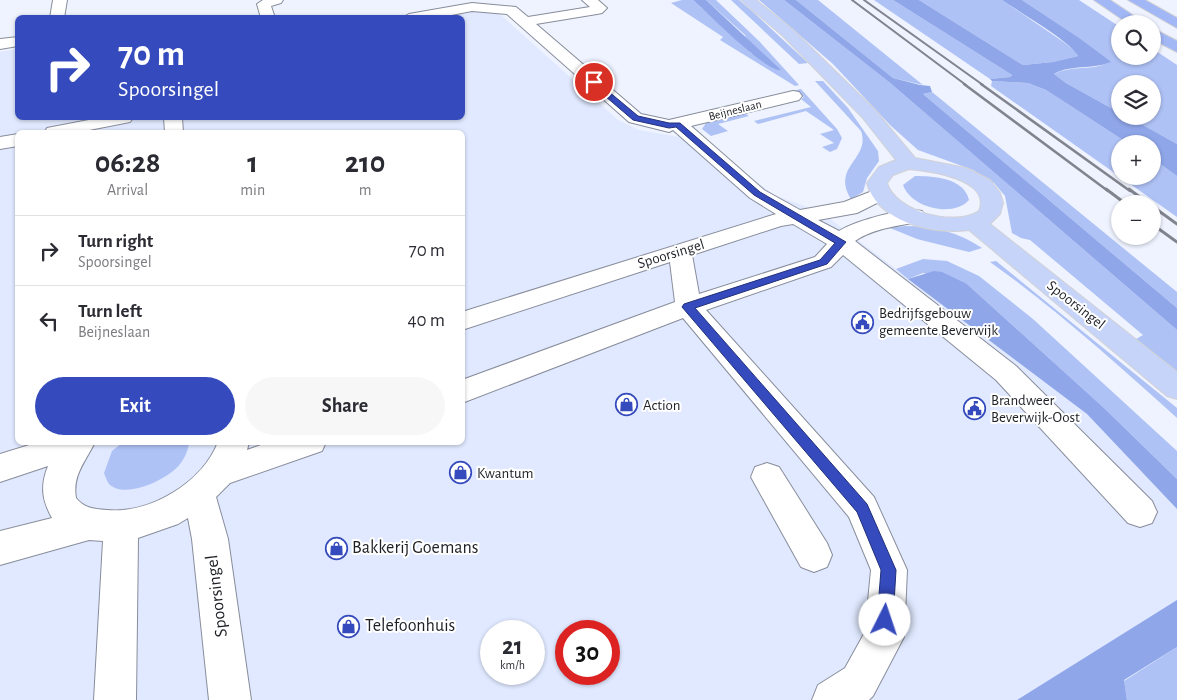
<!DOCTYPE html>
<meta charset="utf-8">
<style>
:root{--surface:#fff;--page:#f7f7f7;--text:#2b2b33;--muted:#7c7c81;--line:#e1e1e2;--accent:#354abc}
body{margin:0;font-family:"Alegreya Sans",sans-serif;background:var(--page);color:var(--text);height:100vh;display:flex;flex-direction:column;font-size:19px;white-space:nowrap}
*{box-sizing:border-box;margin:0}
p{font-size:16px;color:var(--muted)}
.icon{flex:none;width:28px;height:28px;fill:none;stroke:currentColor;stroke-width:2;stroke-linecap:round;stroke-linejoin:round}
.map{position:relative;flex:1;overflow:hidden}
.side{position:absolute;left:15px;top:130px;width:450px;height:315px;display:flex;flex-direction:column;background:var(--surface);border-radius:8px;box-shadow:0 1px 4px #0004}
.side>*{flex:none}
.hud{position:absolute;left:15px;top:15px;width:450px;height:105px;border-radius:8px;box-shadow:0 1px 4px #0004;background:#354abc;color:#fff;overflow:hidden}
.tools{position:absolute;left:1111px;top:15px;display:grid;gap:10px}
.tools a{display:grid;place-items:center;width:50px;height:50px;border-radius:50%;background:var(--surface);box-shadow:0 1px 4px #0004;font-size:25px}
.speed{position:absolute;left:480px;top:620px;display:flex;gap:10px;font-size:25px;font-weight:700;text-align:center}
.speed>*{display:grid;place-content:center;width:65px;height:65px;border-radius:50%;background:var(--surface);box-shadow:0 1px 4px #0004;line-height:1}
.speed small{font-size:12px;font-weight:400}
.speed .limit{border:8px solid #d22;background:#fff;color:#111}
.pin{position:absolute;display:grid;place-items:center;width:42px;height:42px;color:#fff;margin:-21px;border:2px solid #fff;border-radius:50%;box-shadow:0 1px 5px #0007}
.me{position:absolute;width:55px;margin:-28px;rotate:4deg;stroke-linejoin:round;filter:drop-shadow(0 0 4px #0008)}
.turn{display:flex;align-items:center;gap:18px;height:105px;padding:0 20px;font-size:22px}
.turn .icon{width:65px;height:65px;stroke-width:2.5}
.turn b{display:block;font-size:35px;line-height:42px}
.eta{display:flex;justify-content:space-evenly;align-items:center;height:85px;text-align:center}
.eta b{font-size:30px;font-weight:700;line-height:35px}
.button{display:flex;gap:10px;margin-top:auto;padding:10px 20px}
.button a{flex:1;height:58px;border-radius:30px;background:var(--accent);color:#fff;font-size:20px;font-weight:700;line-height:58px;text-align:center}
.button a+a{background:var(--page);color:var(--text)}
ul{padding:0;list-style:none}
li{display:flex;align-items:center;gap:15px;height:70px;padding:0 20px;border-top:1px solid var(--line)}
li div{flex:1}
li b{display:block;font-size:19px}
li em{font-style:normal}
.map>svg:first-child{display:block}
</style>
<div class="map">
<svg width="1177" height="700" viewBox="0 0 1177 700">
<rect width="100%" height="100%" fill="#eef3ff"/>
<!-- built -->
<path fill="#e0e9ff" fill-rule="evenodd" d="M481 10 494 12 502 16 618 120 639 130 702 141 774 195 821 212 1087 414 1177 509V600L1017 700H0V52L17 49 18 118H462V18L422 17 461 11ZM18 132H462V442H18ZM491 631H534V674H491ZM566 631H609V674H566Z"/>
<!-- green -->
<g fill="#afc2f6">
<polygon points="682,0 693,0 752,54 745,35 706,0 716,0 760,42 799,85 795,86 720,40 723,37 671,3"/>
<polygon points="731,0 739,0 751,10 808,63 799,64"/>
<polygon points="759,0 784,0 889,82 1177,330 1177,373 1136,339 1143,335 1030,240 1021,238 1012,233 1005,196 994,183 973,170 918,150 890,125 833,64"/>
<polygon points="796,0 818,0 923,85 893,78"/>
<polygon points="874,0 893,0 1012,75 1010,77 990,79"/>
<polygon points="919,0 1002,0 1065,43 1076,52 1078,56 1053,62 1023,65"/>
<path d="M1022 0H1079L1120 27V56H1152L1153 49 1177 65V144L1127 116H1152V84H1120V113L1066 83 1054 74C1072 65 1093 71 1110 62L1078 37Z"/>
<path d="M815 81H823L848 108 878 151 879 161 867 178 863 192 851 199C831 166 871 159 861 131Z"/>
<polygon points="992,81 1028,83 1046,90 1129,144 1120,144 1120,176 1152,176 1153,159 1177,176 1177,217 991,86"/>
<polygon points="801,89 837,129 842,138 837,149 830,152 822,147 834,143 820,134 834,130 806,111 758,124 754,121 811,107 801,99 804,97 792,91"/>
<polygon points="932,92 1177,292 1177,308 923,94"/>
<polygon points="744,113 749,116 718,124 728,131 711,136 702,129 706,123"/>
<path d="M915 176C934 176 964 178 969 200 953 218 911 208 903 185Z"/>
<path d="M905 226C934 226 958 232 982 248L969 252 917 239 890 228Z"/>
<polygon points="923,259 947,261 979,276 1033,319 1177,451 1177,479 1103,407 967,284 923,273 908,279 896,269"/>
<path d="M996 261 1177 408V418C1117 364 1056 309 990 262Z"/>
<path d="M122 443V442L189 443C188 451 185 457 180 464 169 479 125 500 109 484 107 481 105 476 104 473L112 451Z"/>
<polygon points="1177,647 1177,700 1127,700 1124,681"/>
</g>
<!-- water -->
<g fill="#8fa6e9">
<path d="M693 0H706L781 70C764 71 708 13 693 0Z"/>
<polygon points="784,0 796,0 893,78 920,85 930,86 932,92 923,94 1177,308 1177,330 889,82"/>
<path d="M893 0H919L1023 65 1053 62 1078 56C1073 43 1016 10 1002 0H1022L1078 37 1110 61 1111 62C1092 70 1071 64 1054 74L1066 83 1120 113V116H1127L1177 144V176L1153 159 1152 144H1129L1046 90 1028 83 992 81 990 79 1010 77 1012 75Z"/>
<polygon points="934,271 942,272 967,284 1103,407 1177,479 1177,509 1087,414 908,279"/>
<polygon points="1177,600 1177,647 1124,680 1127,700 1017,700"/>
</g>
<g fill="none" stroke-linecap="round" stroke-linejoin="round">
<defs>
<g id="minor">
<polygon points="53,0 67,0 64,18 50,18"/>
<polygon points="263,0 283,0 281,3 271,6 275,18 261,18 257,4"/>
<path d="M582 0H598L607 8 602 13 597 14 536 24 641 114 669 120 793 91 799 92 802 96 799 100 691 126 764 190 800 210 844 202 880 188 887 190 891 194 887 198 857 213 818 220 839 231C855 221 904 207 922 211L925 216 922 221C899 226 874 228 855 241L1016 366 1152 501 1157 512 1152 523 1140 527 1128 523 996 380 843 255 831 267 706 310 874 497 907 570 904 637 873 696 869 700H812L818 685 845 668 865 632 871 570 849 517 683 318 462 403V380L675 302 670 262 462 330V312L776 214 750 198 673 130 669 132 629 122 507 14 472 11 436 18H402L409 14 472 3 516 7 528 17 590 7ZM793 224 827 244 815 257 699 294 692 255 781 226Z"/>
<polygon points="18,37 18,46 0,49 0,39"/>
<polygon points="99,118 133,118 130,122 79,132 45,132 47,128"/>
<polygon points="164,118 182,118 183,132 165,132"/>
<polygon points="18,134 18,146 0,149 0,137"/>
<path d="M39 442H95C86 461 72 475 76 498 84 508 94 509 107 510 150 514 202 483 218 442H249L247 450 269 442H326L322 451 230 483 216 497 228 539 251 700H209L192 539 188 518 178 524 138 538 136 700H94L103 541 89 540 0 565V531L52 518C42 500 40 486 48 466L0 482V454Z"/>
<polygon points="767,463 779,467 827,543 832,555 827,567 814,572 801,567 751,477 755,467"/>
</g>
<path id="major" d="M741 0H756L793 30 874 109 915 158 966 168 990 180 1000 193 1003 203 1000 214 990 224 1177 372V399L1167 396 969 230C934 235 877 222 867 183L879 167 896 160 862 117 783 36ZM909 169C930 171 992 179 979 211 954 227 896 212 887 183L893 175Z"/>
<g id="highway">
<polygon points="1094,0 1110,0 1146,24 1129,24"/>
<polygon points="1128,0 1145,0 1177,18 1177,28"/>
<polygon points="1152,28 1177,41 1177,52 1152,39"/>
</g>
</defs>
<!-- minor casing -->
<use href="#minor" stroke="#888d9b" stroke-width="2"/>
<!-- major casing -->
<use href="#major" stroke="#d2d2d4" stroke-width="2"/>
<!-- highway casing -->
<use href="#highway" stroke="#d2d2d4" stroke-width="2"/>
<!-- minor -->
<use href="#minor" fill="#fff" fill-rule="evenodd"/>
<!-- major -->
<use href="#major" fill="#c7d4f9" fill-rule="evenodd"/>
<!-- highway -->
<use href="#highway" fill="#a2b7f5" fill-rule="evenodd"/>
<!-- rail-far2 -->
<g stroke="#81848d" stroke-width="2">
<polyline points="852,0 966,85"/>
<polyline points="864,0 983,85"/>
</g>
<!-- rail-far1 -->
<g stroke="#81848d" stroke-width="2.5">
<polyline points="964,84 1108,191"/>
<polyline points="981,84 1130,191"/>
</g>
<!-- rail -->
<g stroke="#81848d" stroke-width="3">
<polyline points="1106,189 1126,204"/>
<polyline points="1129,189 1149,204"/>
<polyline points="1152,206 1177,224"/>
<polyline points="1152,224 1177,242"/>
</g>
</g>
<!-- route -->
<polygon fill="#354abc" stroke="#22307a" points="591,81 596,81 638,116 669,123 680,123 760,192 846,242 827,264 695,308 867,504 896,570 893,620 891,626 885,628 880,626 877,620 881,570 857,512 682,307 684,304 820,260 835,243 754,195 676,127 669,128 633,120 591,84"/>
<!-- icons -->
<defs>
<symbol id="civic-ring" viewBox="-11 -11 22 22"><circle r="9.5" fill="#fff" stroke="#354abc" stroke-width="1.5"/><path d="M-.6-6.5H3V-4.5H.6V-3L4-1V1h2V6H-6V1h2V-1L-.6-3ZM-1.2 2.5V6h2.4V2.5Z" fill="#354abc"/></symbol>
<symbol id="shop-ring" viewBox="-11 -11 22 22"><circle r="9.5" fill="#fff" stroke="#354abc" stroke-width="1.5"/><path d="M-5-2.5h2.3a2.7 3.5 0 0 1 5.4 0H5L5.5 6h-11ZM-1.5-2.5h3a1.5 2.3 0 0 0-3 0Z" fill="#354abc"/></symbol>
</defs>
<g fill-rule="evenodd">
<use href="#civic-ring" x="850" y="310" width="25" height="25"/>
<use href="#shop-ring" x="614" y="392" width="25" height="25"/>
<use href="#civic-ring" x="962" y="396" width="25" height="25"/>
<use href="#shop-ring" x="448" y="460" width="25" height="25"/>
<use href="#shop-ring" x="324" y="536" width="25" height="25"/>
<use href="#shop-ring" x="336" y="614" width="25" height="25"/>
</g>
<g text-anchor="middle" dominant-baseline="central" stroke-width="4" stroke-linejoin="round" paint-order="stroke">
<!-- far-street labels -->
<g font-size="12" fill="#1e2026" stroke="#fff">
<text transform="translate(735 110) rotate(-14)">Beijneslaan</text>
</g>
<!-- street labels -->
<g font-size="15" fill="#1e2026" stroke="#fff">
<text transform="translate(671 254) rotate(-17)">Spoorsingel</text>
<text transform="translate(1076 305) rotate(38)">Spoorsingel</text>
</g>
<!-- poi labels -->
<g font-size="15" fill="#1e2026" stroke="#fff" text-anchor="start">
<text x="879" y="313">Bedrijfsgebouw<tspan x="879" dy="17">gemeente Beverwijk</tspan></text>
<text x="991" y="400">Brandweer<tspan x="991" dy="17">Beverwijk-Oost</tspan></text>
<text x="643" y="405">Action</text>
<text x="477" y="473">Kwantum</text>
</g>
<!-- near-poi labels -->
<g font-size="18" fill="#1e2026" stroke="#fff" text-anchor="start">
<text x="352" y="548">Bakkerij Goemans</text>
<text x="365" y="626">Telefoonhuis</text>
</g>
<!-- near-street labels -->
<g font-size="18" fill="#1e2026" stroke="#fff">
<text transform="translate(217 596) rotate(-97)">Spoorsingel</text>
</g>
</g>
</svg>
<div class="tools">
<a><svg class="icon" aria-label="search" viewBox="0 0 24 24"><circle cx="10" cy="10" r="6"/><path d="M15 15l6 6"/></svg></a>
<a><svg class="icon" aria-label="layers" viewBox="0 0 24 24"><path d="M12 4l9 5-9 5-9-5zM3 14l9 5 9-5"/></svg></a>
<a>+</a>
<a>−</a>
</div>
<div class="speed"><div>21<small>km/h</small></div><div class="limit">30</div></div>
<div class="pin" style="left:594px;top:82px;background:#d93025"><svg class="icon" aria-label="arrive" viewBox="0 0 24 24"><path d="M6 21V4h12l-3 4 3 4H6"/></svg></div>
<svg class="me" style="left:885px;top:620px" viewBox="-20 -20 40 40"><circle r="19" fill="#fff"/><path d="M0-13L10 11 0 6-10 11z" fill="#354abc"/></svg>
<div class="hud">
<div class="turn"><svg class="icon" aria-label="right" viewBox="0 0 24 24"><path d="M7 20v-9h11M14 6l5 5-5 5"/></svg><div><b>70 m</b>Spoorsingel</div></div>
</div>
<section class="side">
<div class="eta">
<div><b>06:28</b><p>Arrival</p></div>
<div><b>1</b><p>min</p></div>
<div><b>210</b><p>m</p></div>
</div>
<ul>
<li><svg class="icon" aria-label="right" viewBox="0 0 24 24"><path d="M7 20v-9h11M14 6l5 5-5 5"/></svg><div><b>Turn right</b><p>Spoorsingel</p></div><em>70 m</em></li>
<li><svg class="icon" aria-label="left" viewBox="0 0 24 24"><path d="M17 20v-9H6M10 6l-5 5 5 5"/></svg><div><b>Turn left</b><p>Beijneslaan</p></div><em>40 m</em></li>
</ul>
<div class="button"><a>Exit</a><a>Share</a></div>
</section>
</div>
